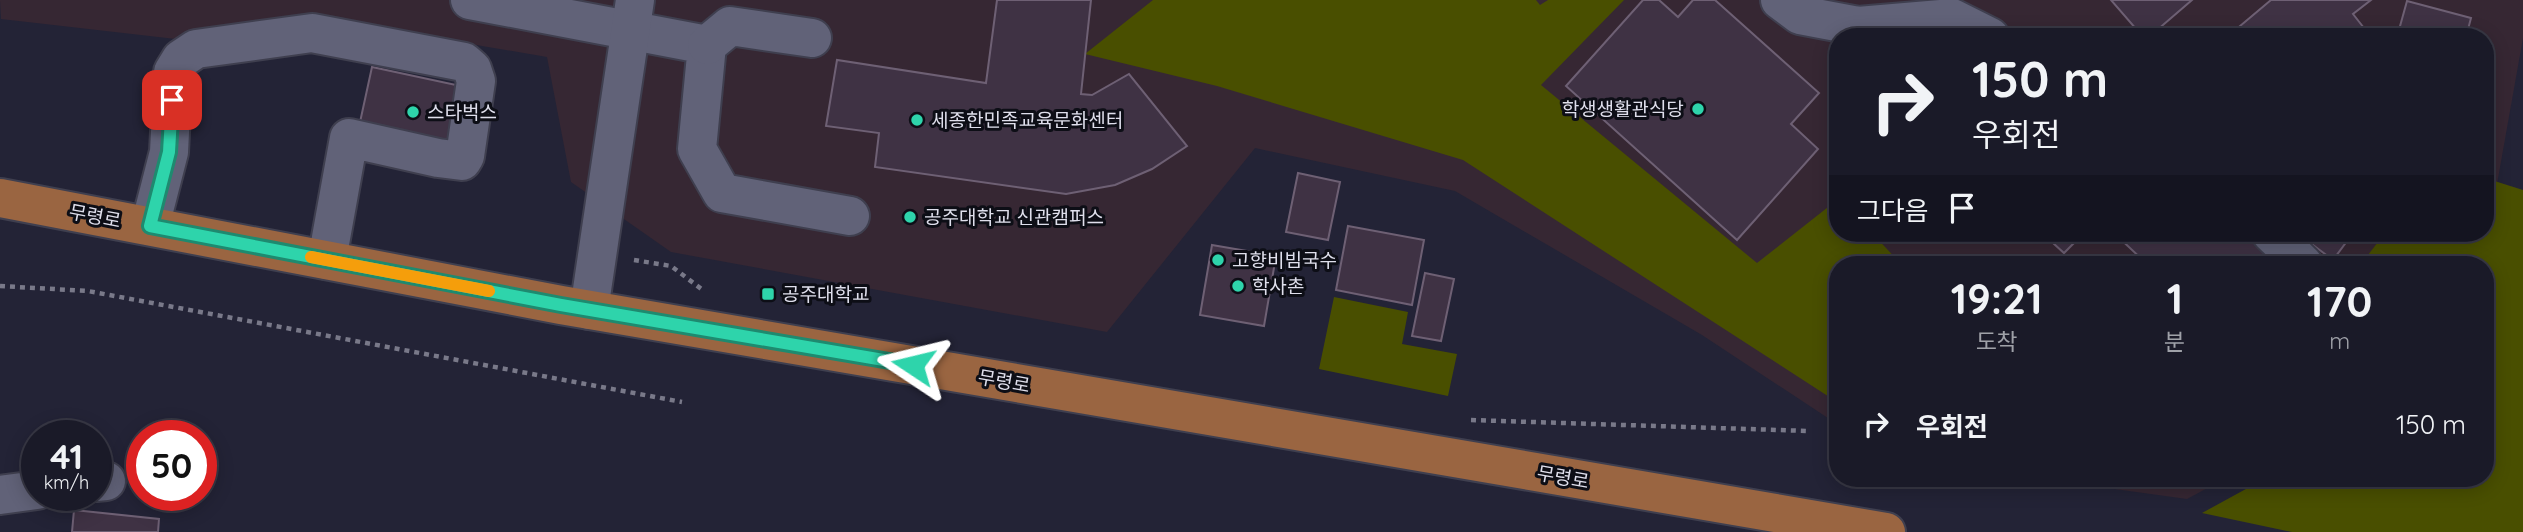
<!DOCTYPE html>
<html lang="ko">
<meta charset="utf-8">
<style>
:root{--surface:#1a1a28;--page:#272734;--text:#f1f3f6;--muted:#9fa1a8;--line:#383845}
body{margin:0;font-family:Quicksand,"Noto Sans KR",sans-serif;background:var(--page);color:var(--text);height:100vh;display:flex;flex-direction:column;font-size:26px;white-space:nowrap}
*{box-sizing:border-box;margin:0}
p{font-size:23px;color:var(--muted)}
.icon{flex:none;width:38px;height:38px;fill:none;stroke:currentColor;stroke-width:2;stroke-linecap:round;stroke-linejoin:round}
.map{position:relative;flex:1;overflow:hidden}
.details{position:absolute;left:1829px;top:256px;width:665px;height:231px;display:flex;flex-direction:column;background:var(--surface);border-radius:28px;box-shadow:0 4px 18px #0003,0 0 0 2px var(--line)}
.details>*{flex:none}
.guide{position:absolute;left:1829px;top:28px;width:665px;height:214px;border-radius:28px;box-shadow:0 4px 18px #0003,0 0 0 2px var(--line);background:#1a1a28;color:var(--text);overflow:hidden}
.speed{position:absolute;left:21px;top:420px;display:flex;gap:14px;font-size:35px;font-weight:700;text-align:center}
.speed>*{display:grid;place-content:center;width:91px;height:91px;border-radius:50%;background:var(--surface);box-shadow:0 4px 18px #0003,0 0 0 2px var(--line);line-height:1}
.speed small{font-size:18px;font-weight:400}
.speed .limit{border:10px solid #d22;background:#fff;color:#111}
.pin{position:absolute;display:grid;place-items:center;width:60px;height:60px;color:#fff;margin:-30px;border-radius:14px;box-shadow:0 4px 10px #0006}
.me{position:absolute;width:77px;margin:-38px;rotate:280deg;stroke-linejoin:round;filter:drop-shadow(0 0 5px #0008)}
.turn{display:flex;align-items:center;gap:24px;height:147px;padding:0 28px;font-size:32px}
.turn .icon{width:91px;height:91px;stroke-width:2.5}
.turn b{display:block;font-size:49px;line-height:60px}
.then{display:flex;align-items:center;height:66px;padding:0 28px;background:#0003;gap:14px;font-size:26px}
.eta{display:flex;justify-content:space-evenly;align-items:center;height:119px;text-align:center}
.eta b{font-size:42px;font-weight:700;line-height:49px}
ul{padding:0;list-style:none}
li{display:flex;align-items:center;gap:21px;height:98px;padding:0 28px}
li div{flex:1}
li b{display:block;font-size:26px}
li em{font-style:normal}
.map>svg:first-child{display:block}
</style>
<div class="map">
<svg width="2523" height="532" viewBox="0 0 2523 532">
<rect width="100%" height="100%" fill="#232336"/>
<!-- education -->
<g fill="#362733">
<polygon points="0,0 2523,0 2523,38 2497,184 2485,200 2485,37 1838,37 1838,233 2461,233 2438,264 1838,264 1837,424 1702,335 1455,191 1255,148 1107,332 671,252 571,182 547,57 318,18 202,42 1,19"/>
<polygon points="2035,478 2226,478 2187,499"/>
</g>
<!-- green -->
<g fill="#494f00">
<polygon points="1153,0 1536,0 1540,5 1548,0 1624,0 1541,85 1757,263 1837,200 1838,233 1872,233 1901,264 1838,264 1837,402 1463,160 1217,86 1085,54"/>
<polygon points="2485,178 2523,190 2523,532 2292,532 2202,513 2266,478 2485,478 2485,264 2361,264 2385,233 2485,233"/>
<polygon points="1334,297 1408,312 1402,344 1457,354 1448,396 1319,369"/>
</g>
<!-- building -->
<g fill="#3f3244" stroke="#6e6074" stroke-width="2">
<polygon points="997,0 1091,0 1081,94 1092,95 1129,74 1187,146 1152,169 1115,185 1066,194 875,167 879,133 826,126 837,60 986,83"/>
<polygon points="1643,0 1659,0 1678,17 1693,0 1715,0 1819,93 1791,124 1818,149 1737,240 1566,86"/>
<polygon points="2111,0 2192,0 2149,37 2143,37"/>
<polygon points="2271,0 2371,0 2353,14 2371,37 2227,37"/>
<polygon points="2407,1 2471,18 2466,37 2397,37"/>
<polygon points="372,67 470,88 455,157 357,136"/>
<polygon points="1298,173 1340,182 1328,240 1286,232"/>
<polygon points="1348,226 1424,240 1412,305 1336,290"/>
<polygon points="2042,233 2084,233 2064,253"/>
<polygon points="2114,233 2246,233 2279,264 2147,264"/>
<polygon points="2297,233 2353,233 2333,260"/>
<polygon points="1212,245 1276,256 1264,326 1200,315"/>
<polygon points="1425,273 1454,279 1441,341 1412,336"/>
<polygon points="74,510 159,519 158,532 72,532"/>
</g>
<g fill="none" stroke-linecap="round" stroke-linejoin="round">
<defs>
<g id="minor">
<polyline points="470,0 707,45 697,149 722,193 850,216"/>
<polyline points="1780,0 1800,15 1858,26 1952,18 1990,37"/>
<polyline points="707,45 730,26 812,38"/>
<polyline points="150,226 169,152 173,72 181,59 196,49 312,33 464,62 472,69 476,81 465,156 462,161 438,158 349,138 327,260"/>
<polyline points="2271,233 2303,264"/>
<polyline points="589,310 635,0"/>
<polyline points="96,482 106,481"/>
<polyline points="0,495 37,490"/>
</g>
<polyline id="major" points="0,198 561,305 1886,532"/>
</defs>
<!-- minor casing -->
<use href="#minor" stroke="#3f3f4f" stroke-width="42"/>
<!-- major casing -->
<use href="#major" stroke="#3f3f4f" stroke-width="42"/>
<!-- path -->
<g stroke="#797989" stroke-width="4.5" stroke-dasharray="5 5" stroke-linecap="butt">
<polyline points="634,260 671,266 704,291"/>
<polyline points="0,286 88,291 682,402"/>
<polyline points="1471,420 1809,431"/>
</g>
<!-- minor -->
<use href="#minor" stroke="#616278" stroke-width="38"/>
<!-- major -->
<use href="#major" stroke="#9a6541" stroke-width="38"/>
</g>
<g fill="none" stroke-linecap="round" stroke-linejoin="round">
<defs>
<polyline id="route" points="172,100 169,152 150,226 561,305 913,365"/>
</defs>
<!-- route casing -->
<use href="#route" stroke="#1e8a6f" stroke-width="18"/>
<!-- route -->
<use href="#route" stroke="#2ed4ab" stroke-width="12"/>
<!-- slow -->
<polyline stroke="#f59e0b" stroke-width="12" points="311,257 489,291"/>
</g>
<!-- markers -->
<g fill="#2ed4ab" stroke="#0d0e16" stroke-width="2.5">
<circle cx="1698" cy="109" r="7"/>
<circle cx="413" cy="112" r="7"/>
<circle cx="917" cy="120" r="7"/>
<circle cx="910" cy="217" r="7"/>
<circle cx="1218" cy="260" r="7"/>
<circle cx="1238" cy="286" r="7"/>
<rect x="761" y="287" width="14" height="14" rx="3.5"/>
</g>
<g text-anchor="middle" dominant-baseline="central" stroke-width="6" stroke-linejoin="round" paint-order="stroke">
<!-- poi labels -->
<g font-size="19" fill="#dfdfec" stroke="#0d0e16" text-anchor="start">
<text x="1684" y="109" text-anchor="end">학생생활관식당</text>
<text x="427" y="112">스타벅스</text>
<text x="931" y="120">세종한민족교육문화센터</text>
<text x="924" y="217">공주대학교 신관캠퍼스</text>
<text x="1232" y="260">고향비빔국수</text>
<text x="1252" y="286">학사촌</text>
<text x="782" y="294">공주대학교</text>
</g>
<!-- street labels -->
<g font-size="19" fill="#dfdfec" stroke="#0d0e16">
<text transform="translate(95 216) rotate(11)">무령로</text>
<text transform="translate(1004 381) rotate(10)">무령로</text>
<text transform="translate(1563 477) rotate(10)">무령로</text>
</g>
</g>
</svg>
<div class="speed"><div>41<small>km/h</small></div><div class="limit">50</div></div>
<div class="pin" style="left:172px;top:100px;background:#d93025"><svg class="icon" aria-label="arrive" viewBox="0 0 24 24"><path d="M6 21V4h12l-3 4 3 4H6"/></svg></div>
<svg class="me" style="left:913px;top:365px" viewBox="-20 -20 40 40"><path d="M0-17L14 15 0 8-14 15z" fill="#2ed4ab" stroke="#fff" stroke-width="4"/></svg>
<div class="guide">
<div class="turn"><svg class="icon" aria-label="right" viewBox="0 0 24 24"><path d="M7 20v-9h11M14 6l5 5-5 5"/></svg><div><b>150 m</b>우회전</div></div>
<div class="then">그다음<svg class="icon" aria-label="arrive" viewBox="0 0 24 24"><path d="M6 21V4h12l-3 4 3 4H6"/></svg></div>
</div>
<section class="details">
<div class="eta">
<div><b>19:21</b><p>도착</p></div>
<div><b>1</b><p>분</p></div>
<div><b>170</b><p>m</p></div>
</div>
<ul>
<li><svg class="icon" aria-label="right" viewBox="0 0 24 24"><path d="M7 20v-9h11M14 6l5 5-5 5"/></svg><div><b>우회전</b></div><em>150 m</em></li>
</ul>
</section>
</div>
